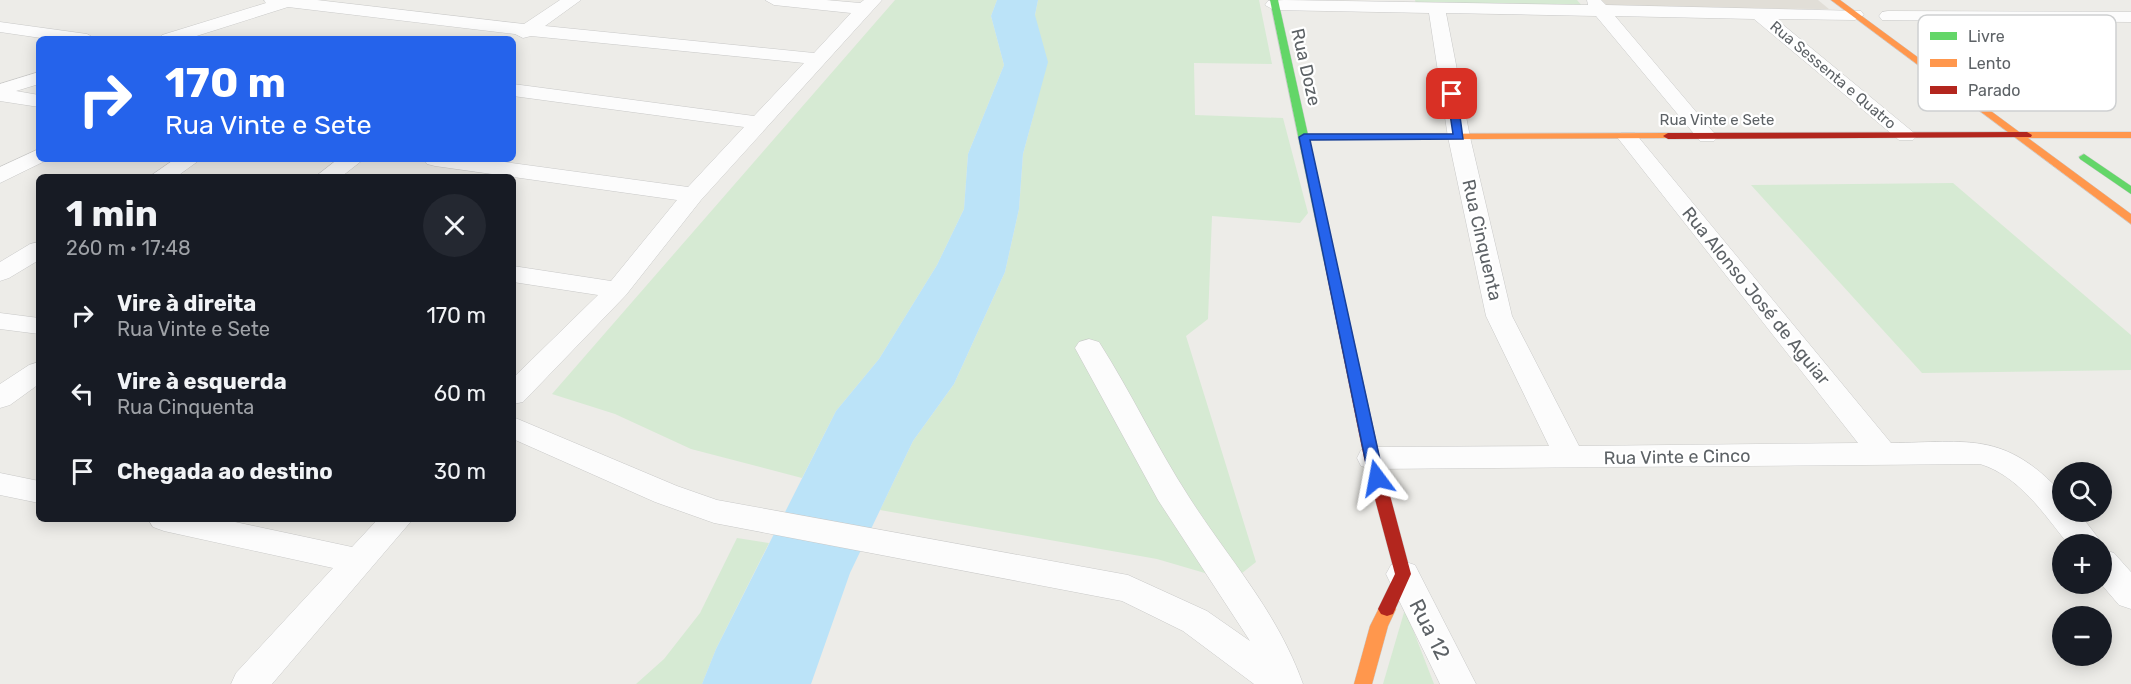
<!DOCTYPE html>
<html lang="pt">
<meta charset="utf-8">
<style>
:root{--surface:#171b24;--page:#242831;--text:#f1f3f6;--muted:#9ea1a6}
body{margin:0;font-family:Rubik,sans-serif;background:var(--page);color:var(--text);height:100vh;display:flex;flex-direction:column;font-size:22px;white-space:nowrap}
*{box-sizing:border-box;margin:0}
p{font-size:20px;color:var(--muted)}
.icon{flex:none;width:33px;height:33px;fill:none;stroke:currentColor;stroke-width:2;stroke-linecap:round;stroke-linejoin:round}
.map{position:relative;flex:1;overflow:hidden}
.panel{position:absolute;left:36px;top:174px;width:480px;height:348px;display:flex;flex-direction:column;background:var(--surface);border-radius:9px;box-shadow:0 3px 15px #0003}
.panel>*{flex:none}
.hud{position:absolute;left:36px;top:36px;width:480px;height:126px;border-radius:9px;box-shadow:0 3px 15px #0003;background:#2563eb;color:#fff;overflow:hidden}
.tools{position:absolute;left:2052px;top:462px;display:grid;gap:12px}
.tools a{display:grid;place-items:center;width:60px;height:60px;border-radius:50%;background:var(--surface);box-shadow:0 3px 15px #0003;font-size:30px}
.pin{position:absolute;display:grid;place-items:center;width:51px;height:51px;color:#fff;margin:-26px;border-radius:12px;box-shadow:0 3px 9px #0006}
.me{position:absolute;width:66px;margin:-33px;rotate:347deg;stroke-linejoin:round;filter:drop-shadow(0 0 4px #0008)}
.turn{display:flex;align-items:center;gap:21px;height:126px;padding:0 30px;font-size:27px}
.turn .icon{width:78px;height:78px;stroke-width:2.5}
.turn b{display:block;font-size:42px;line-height:51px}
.round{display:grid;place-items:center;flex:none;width:63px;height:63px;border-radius:32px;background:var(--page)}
.head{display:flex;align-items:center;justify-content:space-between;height:102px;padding:0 30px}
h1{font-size:36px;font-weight:700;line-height:45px}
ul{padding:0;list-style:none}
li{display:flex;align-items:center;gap:18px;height:78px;padding:0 30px}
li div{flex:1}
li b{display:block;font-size:22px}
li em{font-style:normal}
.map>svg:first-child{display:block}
</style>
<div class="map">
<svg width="2131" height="684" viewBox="0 0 2131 684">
<rect width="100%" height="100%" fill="#edece8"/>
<!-- education -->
<polygon fill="#e1ded7" points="1600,0 1818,0 1829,9 1608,8"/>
<!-- green -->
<g fill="#d6ead3">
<polygon points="895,0 997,0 991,16 1004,65 968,154 964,209 937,265 879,359 836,411 802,478 691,449 615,414 552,394"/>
<polygon points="1038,0 1259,0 1272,64 1194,63 1195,115 1283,118 1308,213 1300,223 1212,216 1208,319 1186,336 1256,562 1232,581 1157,559 880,510 913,441 954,384 1005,272 1019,209 1023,154 1034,113 1035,15"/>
<polygon points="1415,0 1577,0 1583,7 1416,4"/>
<polygon points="1953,183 2131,335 2131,370 1922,373 1751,185"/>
<polygon points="737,538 769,543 716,649 702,684 636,684 664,659 700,613"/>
<polygon points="1405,609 1434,684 1383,684"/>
</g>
<!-- water -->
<polygon fill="#bbe3f8" points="997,0 1038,0 1035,15 1048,62 1023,154 1019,209 1005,272 954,384 913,441 850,573 811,684 702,684 716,649 836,411 879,359 937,265 964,209 968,154 1004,65 991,16"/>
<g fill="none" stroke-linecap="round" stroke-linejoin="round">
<defs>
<g id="street">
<polygon points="264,0 317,0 524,24 560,0 581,0 545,26 814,53 851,13 774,5 765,0 826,0 860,3 864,0 882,0 701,200 626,295 523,402 513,404 513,378 598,295 513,282 513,266 611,281 677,200 435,166 427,164 424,159 482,159 688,187 744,127 513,96 513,84 754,116 804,63 531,36 523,38 515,34 288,7 187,39 159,39 162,35 266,3"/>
<path d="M1284 0 1588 5 1587 0H1601L1606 5 1861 11 1864 15 1855 20 1776 19 1913 132 1917 136 1913 140H1899L1754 19 1615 16 1714 133 1718 137 1714 141H1700L1596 16 1446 13 1470 137 1512 316 1579 446 1858 443 1617 137 1621 133H1635L1891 443C1969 442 2004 431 2062 493V512H2078L2103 544 2102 548V544H2068C2044 514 2019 476 1980 464L1372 469 1361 466 1357 458 1361 450 1372 447 1549 446 1486 316 1448 137 1429 13 1274 10 1265 5 1268 1Z"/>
<polygon points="1888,11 2131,12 2131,22 1882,20 1879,16 1882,12"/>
<polygon points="0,22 87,34 96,39 48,39 0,32"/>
<polygon points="39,72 39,84 16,91 39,95 39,107 0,101 0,84"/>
<polygon points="39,149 39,159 47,160 0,183 0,167"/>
<polygon points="175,159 201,159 176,177 149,177"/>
<polygon points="338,159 364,159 341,177 315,177"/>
<polygon points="39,242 39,260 9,278 0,281 0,262 30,244"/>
<polygon points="0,313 39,318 39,334 0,329"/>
<path d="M1089 339 1099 342C1131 392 1156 446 1189 497 1230 561 1277 611 1303 684H1254L1183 631 1122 601 714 523 655 502 513 439V417L677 486 717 500 1128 575 1207 611 1250 641 1158 500 1075 348 1079 342Z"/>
<polygon points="39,362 39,384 10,405 0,408 0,384 29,365"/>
<polygon points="0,473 39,481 39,503 0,495"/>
<polygon points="148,519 221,519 352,547 378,519 413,519 272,684 231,684 236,673 333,568 164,531 153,527"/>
<polygon points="2102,549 2114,553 2131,572 2131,609 2119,605 2101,584"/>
<polygon points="1403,561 1415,565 1476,684 1440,684 1386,574 1391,565"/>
</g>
<g id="fast">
<polygon points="1270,0 1278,0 1336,261 1330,265 1324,261"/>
<polygon points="2084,154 2131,186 2131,194 2080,159 2079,157"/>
</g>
<g id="slow">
<polygon points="1831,0 1840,0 2022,134 2027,132 2131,132 2131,138 2028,138 2131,214 2131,224"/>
<polygon points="1668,133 1673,136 1672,138 1304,140 1299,137 1304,134"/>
<polygon points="1387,602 1393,604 1396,609 1388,626 1372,684 1354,684 1370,626 1381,604"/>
</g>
<g id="jam">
<polygon points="2027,132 2032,135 2031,137 1668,139 1663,136 1668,133"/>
<polygon points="1330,257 1336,261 1380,458 1411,574 1393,614 1387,616 1381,614 1378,609 1395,574 1364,458 1324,261"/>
</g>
</defs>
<!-- street casing -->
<use href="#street" stroke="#c9c9c8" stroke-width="1"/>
<!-- fast casing -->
<use href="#fast" stroke="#cacaca" stroke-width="1"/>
<!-- slow casing -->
<use href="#slow" stroke="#cacaca" stroke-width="1"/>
<!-- jam casing -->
<use href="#jam" stroke="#cacaca" stroke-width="1"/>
<!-- street -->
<use href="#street" fill="#fcfcfc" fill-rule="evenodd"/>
<!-- fast -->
<use href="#fast" fill="#63d668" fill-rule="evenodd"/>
<!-- slow -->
<use href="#slow" fill="#ff974d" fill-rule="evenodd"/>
<!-- jam -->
<use href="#jam" fill="#b3261e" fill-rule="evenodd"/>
</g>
<!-- route -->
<polygon fill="#2563eb" stroke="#184099" stroke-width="1.5" points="1452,91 1457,94 1463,139 1310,140 1384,478 1377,483 1369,478 1299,137 1304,134 1453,134 1447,94"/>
<g text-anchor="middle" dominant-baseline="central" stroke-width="4.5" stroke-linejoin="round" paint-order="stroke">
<!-- far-street labels -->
<g font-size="15" fill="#5d6266" stroke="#fff">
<text transform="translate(1833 75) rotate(40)">Rua Sessenta e Quatro</text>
<text x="1717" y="120">Rua Vinte e Sete</text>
</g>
<!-- street labels -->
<g font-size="18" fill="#5d6266" stroke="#fff">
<text transform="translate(1306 67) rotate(77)">Rua Doze</text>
<text transform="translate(1482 240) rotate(77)">Rua Cinquenta</text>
<text transform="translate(1756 296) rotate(51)">Rua Alonso José de Aguiar</text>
<text transform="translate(1677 457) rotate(-1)">Rua Vinte e Cinco</text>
</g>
<!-- near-street labels -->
<g font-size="21" fill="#5d6266" stroke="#fff">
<text transform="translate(1430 629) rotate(63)">Rua 12</text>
</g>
</g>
<!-- legend -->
<rect x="1918" y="15" width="198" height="96" rx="9" fill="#fff" stroke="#ced0d1" stroke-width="1.5"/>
<rect x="1930" y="32" width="27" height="8" fill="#63d668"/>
<rect x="1930" y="59" width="27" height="8" fill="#ff974d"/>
<rect x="1930" y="86" width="27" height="8" fill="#b3261e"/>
<g font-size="16" fill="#5d6266">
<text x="1968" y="42">Livre</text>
<text x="1968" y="69">Lento</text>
<text x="1968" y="96">Parado</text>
</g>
</svg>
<div class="tools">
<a><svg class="icon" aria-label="search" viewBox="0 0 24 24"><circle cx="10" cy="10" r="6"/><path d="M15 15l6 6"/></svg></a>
<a>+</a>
<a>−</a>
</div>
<div class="pin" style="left:1452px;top:94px;background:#d93025"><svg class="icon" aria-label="arrive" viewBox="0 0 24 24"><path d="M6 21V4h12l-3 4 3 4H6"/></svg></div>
<svg class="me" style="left:1377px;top:478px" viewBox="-20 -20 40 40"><path d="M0-17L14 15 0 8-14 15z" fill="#2563eb" stroke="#fff" stroke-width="4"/></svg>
<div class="hud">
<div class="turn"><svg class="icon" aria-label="right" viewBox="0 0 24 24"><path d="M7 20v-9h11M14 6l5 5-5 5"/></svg><div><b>170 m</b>Rua Vinte e Sete</div></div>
</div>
<section class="panel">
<div class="head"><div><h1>1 min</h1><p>260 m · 17:48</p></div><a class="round"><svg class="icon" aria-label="close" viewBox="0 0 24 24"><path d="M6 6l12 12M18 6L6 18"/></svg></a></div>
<ul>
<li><svg class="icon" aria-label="right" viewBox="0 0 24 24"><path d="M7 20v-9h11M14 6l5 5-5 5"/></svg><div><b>Vire à direita</b><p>Rua Vinte e Sete</p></div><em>170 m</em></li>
<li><svg class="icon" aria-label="left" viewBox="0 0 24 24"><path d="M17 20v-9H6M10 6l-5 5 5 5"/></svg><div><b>Vire à esquerda</b><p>Rua Cinquenta</p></div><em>60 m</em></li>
<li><svg class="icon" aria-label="arrive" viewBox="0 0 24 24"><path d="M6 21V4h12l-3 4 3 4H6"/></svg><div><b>Chegada ao destino</b></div><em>30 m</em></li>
</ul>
</section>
</div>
